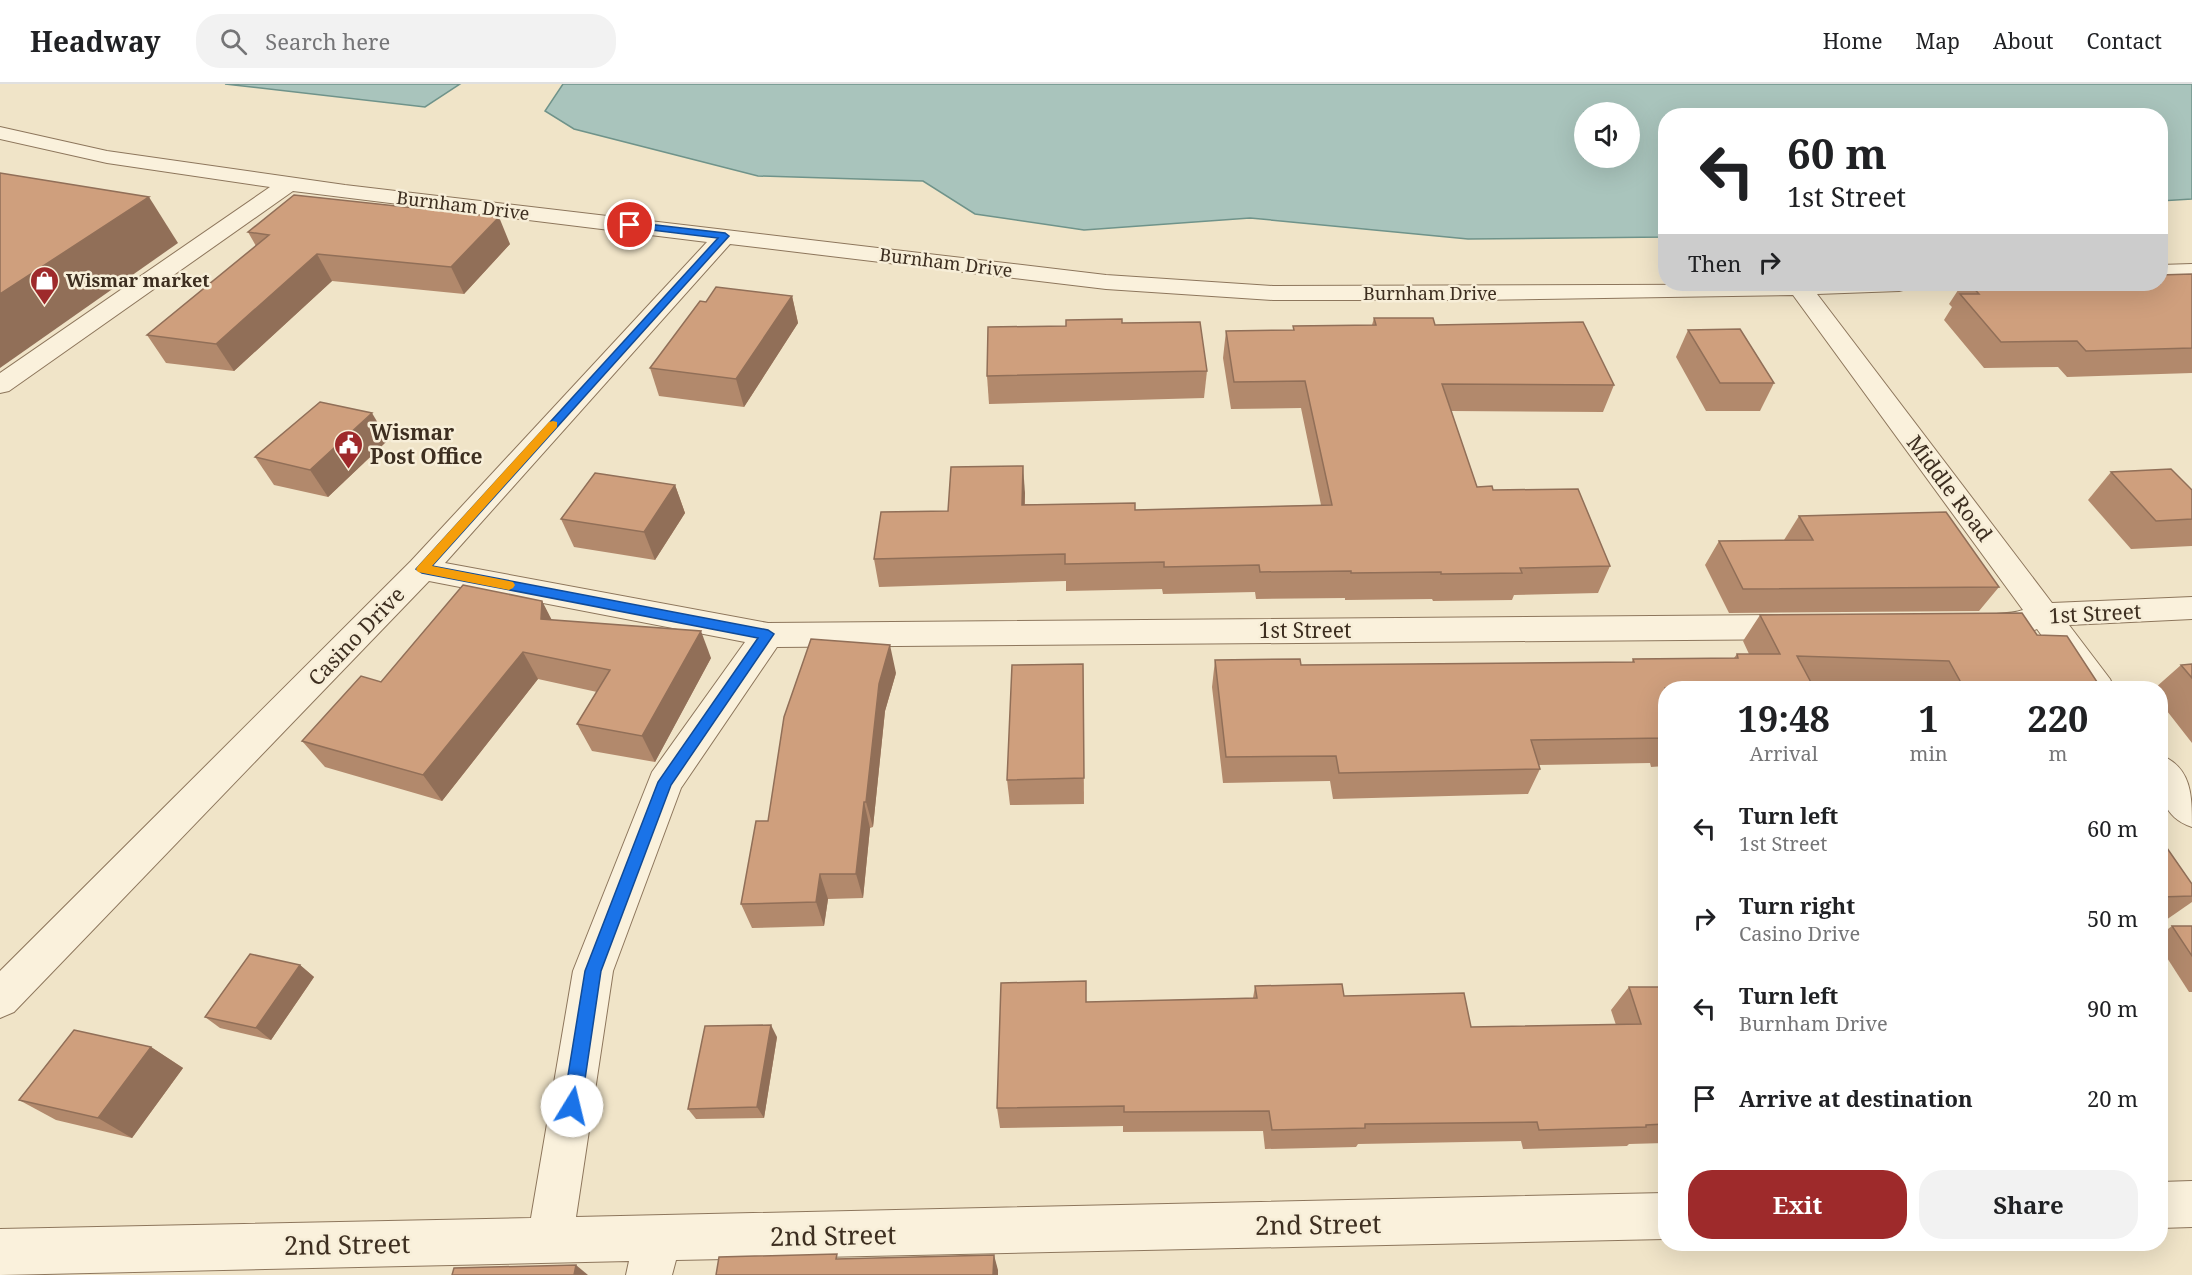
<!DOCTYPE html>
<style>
:root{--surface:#fff;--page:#f2f2f2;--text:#202124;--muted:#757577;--line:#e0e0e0;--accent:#9e2a2b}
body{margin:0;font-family:"Noto Serif",serif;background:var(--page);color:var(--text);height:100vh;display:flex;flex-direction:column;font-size:22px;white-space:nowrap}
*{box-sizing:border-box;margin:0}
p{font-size:20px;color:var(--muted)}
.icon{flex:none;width:33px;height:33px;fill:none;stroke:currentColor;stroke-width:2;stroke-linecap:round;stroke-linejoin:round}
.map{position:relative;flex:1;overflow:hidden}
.side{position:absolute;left:1658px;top:597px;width:510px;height:570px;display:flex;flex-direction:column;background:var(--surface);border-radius:24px;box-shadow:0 6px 24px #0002}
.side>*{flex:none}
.hud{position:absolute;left:1658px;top:24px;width:510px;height:183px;border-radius:24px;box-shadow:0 6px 24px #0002;background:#fff;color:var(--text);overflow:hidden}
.fabs{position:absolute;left:1574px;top:18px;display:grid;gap:12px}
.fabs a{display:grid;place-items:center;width:66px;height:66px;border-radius:50%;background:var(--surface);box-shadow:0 6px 24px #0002;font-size:30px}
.pin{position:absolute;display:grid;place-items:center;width:51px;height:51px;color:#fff;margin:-26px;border:3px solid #fff;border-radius:50%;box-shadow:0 2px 6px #0007}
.me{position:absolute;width:66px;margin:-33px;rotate:9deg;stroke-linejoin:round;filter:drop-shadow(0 0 4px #0008)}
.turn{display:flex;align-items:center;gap:21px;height:126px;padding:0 30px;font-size:27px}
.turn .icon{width:78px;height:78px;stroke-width:2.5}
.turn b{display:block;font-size:42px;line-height:51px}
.then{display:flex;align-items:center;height:57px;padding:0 30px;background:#0003;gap:12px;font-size:22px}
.eta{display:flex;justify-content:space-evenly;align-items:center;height:102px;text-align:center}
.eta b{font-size:36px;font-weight:700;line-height:42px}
.cta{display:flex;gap:12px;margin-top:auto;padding:12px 30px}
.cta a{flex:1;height:69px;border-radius:24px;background:var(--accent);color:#fff;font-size:24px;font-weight:700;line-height:69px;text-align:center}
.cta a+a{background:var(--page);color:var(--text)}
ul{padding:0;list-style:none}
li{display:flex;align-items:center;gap:18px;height:90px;padding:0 30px}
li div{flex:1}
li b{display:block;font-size:22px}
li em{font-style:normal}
header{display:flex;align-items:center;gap:36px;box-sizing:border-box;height:84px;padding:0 30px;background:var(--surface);border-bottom:2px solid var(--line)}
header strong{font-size:28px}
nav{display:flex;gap:33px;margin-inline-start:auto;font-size:21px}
.search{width:420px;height:54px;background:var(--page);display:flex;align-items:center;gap:15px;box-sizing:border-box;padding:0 21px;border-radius:24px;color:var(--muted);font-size:22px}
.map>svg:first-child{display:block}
</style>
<header>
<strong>Headway</strong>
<div class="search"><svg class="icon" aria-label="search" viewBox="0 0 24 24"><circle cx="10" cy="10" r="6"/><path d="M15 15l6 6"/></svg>Search here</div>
<nav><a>Home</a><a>Map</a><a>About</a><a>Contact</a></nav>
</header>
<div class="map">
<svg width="2192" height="1191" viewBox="0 0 2192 1191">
<rect width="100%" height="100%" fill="#f0e4c8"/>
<!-- water -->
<g fill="#a9c4bc" stroke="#6f938a" stroke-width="1.5" fill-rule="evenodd">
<polygon points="225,0 460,0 425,23"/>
<path d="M563 0H2192V115L2160 117V32H1665V153L1468 155 1250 134 1084 146 975 130 923 97 758 92 574 45 545 27ZM1584 28H1629V74H1584Z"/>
</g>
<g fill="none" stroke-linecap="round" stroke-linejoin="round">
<defs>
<g id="minor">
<path d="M0 43 107 67 345 101 1106 191 1273 202 1911 200 1907 205 1899 207 1817 210 2052 519 2192 513V535L2069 541 2110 595 2114 604H2080L2037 545C2015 553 1994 556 1972 549L1967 541 1972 533C1989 528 2006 532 2023 526L1793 211 1472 216H1273L1106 205 730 160 445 479 768 539 1796 531 1807 535 1812 543 1807 551 1796 555 777 563 681 704 613 887 576 1133 1665 1109V1155L676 1176 672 1191H626L629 1177 0 1191V1145L531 1134 573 887 652 688 745 558 429 497 14 928 0 934V887L411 477 707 158 293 107 9 307 0 309V289L270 103 107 79 0 55Z"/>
<polygon points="2192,180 2192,194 2160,195 2160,181"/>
<path d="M2160 671C2192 683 2192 712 2192 743 2157 731 2160 702 2160 671Z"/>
<polygon points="2192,1097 2192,1143 2160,1144 2160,1098"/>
</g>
</defs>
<!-- minor casing -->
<use href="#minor" stroke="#8d765c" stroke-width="2"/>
<!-- minor -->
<use href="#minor" fill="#faf1dc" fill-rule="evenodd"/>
</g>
<!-- wall -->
<g fill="#b2896c">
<polygon points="248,148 510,160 464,210 332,197 234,287 166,279 147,251 256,162"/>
<polygon points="2192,190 2192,289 2067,293 2058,283 1984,284 1944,236 1952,223 1949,220 1962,200 2160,200"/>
<polygon points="792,212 798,239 744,323 659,312 650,284 706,218"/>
<polygon points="1374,234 1435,241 1614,301 1603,328 1451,327 1477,403 1493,406 1610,482 1598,509 1514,511 1512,516 1433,517 1432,515 1345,516 1345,514 1256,515 1255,508 1163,510 1162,505 1066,507 1066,497 879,503 874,475 948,427 1025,409 1025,420 1135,426 1321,421 1301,324 1231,325 1223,274 1226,247 1293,246 1293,242 1372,241"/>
<polygon points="1122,239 1207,287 1204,314 989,320 987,292 1066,242"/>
<polygon points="1688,246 1774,299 1760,327 1706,327 1676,273"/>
<polygon points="388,356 328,413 274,401 255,373"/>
<polygon points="2111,388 2192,406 2192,462 2131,465 2088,416"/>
<polygon points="675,401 685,429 655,476 574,463 561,435"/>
<polygon points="1799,432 1999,503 1979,527 1729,529 1705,481 1719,457 1784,456"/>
<polygon points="542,517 551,536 711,574 655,678 592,667 577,640 597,608 538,595 442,717 325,683 302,657 381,598"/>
<polygon points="1760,531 2037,551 2101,604 1928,604 1811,600 1665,604 1665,682 1651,683 1650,679 1539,681 1540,685 1528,710 1333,715 1330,697 1223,699 1212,603 1215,576 1301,581 1632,578 1633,575 1734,574 1737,570 1749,570 1743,557"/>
<polygon points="1083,580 1084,720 1010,721 1007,696"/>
<polygon points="2192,580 2192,659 2160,618 2160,604 2155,604 2181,581"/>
<polygon points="896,589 885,627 873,743 870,744 863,814 828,815 824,842 752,844 741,820"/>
<polygon points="2160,754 2192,800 2192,818 2166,836 2160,836"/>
<polygon points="2172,842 2192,842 2192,908 2189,908 2160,863 2160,851"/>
<polygon points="300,881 314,893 271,956 220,944 205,933"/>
<polygon points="1255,902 1344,912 1471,943 1616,941 1611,926 1629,903 1665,903 1665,1059 1629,1060 1627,1062 1523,1065 1521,1057 1358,1060 1356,1063 1265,1065 1263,1047 1123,1048 1123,1042 1000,1044 997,1024 1086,918 1253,914"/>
<polygon points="777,953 764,1034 696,1035 688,1025"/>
<polygon points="151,963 183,984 132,1054 56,1036 19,1016"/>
</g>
<!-- shaded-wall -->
<g fill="#916f58">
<polygon points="149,113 178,159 0,284 0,210"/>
<polygon points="499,133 510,160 464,210 451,183"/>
<polygon points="317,170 332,197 234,287 216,260"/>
<polygon points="792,212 798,239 744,323 736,295"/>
<polygon points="372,329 388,356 328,413 310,386"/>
<polygon points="1023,382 1025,409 1023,448 1022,421"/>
<polygon points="675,401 685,429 655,476 644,448"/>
<polygon points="542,517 556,544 541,535"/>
<polygon points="701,547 711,574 655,678 642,652"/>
<polygon points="890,561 896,589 885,627 873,743 866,718 879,600"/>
<polygon points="523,568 538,595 442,717 423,691"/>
<polygon points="864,718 870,744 863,814 856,790"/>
<polygon points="820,790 828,815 824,842 816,818"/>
<polygon points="300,881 314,893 271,956 256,944"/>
<polygon points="771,941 777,953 764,1034 757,1023"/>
<polygon points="151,963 183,984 132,1054 98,1034"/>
<polygon points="994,1171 998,1186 998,1191 993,1191"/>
<polygon points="576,1181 588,1191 574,1191"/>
</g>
<!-- building -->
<g fill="#cf9f7d" stroke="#916f58" stroke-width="1.5">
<polygon points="0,89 149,113 0,210"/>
<polygon points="294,111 499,133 451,183 317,170 216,260 147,251 269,151 248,148"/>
<polygon points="2192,190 2192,264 2086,267 2077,257 2001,258 1960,210 1979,210 1970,200 2160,200 2160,191"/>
<polygon points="716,203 792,212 736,295 650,284 700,217 706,218"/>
<polygon points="1374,234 1433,234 1435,241 1583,238 1614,301 1442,300 1477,403 1492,402 1493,406 1578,405 1610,482 1520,484 1522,489 1441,490 1441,488 1351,489 1351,487 1260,488 1259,481 1164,483 1164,478 1065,480 1065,470 874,475 881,428 948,427 951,383 1023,382 1022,421 1135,419 1135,426 1332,421 1305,297 1234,298 1226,247 1294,246 1293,242 1376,241"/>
<polygon points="1122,235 1122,239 1200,238 1207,287 987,292 988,243 1066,242 1066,236"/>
<polygon points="1740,245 1774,299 1720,299 1688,246"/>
<polygon points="320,318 372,329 310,386 255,373"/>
<polygon points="2171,385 2192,406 2192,435 2156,437 2111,388"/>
<polygon points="595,389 675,401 644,448 561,435"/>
<polygon points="1946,428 1999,503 1743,505 1719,457 1813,456 1799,432"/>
<polygon points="463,501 542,517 541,535 701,547 642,652 577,640 610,586 523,568 423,691 302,657 361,592 381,598"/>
<polygon points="2022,529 2037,551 2067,552 2101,604 1964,604 1949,577 1797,572 1814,604 1665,604 1665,654 1531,656 1540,685 1339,689 1336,672 1226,673 1215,576 1300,575 1301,581 1634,578 1633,575 1738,574 1737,570 1780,570 1760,531"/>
<polygon points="811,555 890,561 879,600 866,718 864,718 856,790 820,790 816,818 741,820 756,737 768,737 784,633"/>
<polygon points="1083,580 1084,694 1007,696 1012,581"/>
<polygon points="2192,580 2192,594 2181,581"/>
<polygon points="2160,754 2192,800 2192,812 2160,813"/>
<polygon points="2172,842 2192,842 2192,872"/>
<polygon points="250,870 300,881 256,944 205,933"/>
<polygon points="1086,897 1086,918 1257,914 1255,902 1342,900 1344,912 1464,909 1471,943 1641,940 1629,903 1665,903 1665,1040 1646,1041 1646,1043 1539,1046 1537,1038 1365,1040 1365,1044 1272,1046 1269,1027 1124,1028 1124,1022 997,1024 1001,899"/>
<polygon points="771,941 757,1023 688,1025 705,942"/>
<polygon points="74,946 151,963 98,1034 19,1016"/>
<polygon points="837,1170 836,1175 994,1171 993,1191 716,1191 719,1173"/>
<polygon points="576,1181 574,1191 452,1191 454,1184"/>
</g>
<!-- route -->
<polygon fill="#1a73e8" stroke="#114b97" stroke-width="1.5" points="630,138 725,149 729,152 432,482 768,546 774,550 671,701 601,887 581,1022 578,1028 572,1030 566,1028 563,1022 585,887 658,698 758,554 422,489 416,485 718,154 627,143 625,141"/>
<!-- slow -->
<polygon fill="#f59e0b" points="553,337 557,338 557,343 432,482 509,497 513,498 515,501 513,504 509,506 418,488 416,485 418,482 549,338"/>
<!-- icons -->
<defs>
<symbol id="shop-pin" viewBox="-11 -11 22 30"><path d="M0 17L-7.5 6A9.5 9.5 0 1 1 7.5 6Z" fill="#9e2a2b" stroke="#f7eed8"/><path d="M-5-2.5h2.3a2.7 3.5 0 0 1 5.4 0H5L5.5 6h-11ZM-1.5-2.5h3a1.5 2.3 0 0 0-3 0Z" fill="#fff"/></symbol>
<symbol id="civic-pin" viewBox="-11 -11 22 30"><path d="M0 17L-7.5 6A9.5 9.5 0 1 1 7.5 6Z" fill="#9e2a2b" stroke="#f7eed8"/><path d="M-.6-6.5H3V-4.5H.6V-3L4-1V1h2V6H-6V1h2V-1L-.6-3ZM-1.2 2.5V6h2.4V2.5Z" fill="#fff"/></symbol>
</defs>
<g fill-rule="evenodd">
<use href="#shop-pin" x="28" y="180" width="33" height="45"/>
<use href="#civic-pin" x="332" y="344" width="33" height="45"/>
</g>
<g text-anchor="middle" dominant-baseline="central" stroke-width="5" stroke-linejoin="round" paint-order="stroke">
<!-- far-street labels -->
<g font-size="18" fill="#3d2e20" stroke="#f7eed8">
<text transform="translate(463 121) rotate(7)">Burnham Drive</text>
<text transform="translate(946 178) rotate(7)">Burnham Drive</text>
<text x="1430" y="209">Burnham Drive</text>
</g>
<!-- far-poi labels -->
<g font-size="18" font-weight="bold" fill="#3d2e20" stroke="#f7eed8" text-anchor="start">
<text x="66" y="196">Wismar market</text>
</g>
<!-- poi labels -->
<g font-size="21" font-weight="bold" fill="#3d2e20" stroke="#f7eed8" text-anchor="start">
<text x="370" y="348">Wismar<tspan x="370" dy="24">Post Office</tspan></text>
</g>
<!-- street labels -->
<g font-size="21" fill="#3d2e20" stroke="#f7eed8">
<text transform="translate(1950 404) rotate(53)">Middle Road</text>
<text transform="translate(2095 529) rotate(-3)">1st Street</text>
<text x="1305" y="546">1st Street</text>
<text transform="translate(356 552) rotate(-46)">Casino Drive</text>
</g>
<!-- near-street labels -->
<g font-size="26" fill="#3d2e20" stroke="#f7eed8">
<text transform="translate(1318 1140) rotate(-1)">2nd Street</text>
<text transform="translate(833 1151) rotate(-1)">2nd Street</text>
<text transform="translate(347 1160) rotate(-1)">2nd Street</text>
</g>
</g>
</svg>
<div class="fabs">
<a><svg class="icon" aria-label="sound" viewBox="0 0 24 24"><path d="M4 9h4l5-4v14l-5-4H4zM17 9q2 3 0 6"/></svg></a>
</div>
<div class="pin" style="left:630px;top:141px;background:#d93025"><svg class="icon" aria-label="arrive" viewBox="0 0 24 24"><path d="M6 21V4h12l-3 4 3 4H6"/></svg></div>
<svg class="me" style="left:572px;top:1022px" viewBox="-20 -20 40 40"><circle r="19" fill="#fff"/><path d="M0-13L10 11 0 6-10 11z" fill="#1a73e8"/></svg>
<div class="hud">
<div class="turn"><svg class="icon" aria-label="left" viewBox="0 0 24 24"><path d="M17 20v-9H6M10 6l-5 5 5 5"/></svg><div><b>60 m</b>1st Street</div></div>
<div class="then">Then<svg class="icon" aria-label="right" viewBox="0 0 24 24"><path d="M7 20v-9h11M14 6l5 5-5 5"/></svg></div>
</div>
<section class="side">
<div class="eta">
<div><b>19:48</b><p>Arrival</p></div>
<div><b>1</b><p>min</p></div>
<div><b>220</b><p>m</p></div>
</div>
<ul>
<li><svg class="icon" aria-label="left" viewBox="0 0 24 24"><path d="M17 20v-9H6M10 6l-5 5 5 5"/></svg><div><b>Turn left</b><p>1st Street</p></div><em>60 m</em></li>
<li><svg class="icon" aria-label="right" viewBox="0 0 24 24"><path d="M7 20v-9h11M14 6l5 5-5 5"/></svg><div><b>Turn right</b><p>Casino Drive</p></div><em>50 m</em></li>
<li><svg class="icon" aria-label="left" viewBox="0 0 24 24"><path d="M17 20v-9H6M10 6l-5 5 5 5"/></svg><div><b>Turn left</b><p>Burnham Drive</p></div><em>90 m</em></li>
<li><svg class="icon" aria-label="arrive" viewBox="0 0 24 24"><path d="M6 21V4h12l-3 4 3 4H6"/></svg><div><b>Arrive at destination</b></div><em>20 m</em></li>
</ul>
<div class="cta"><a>Exit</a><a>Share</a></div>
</section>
</div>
